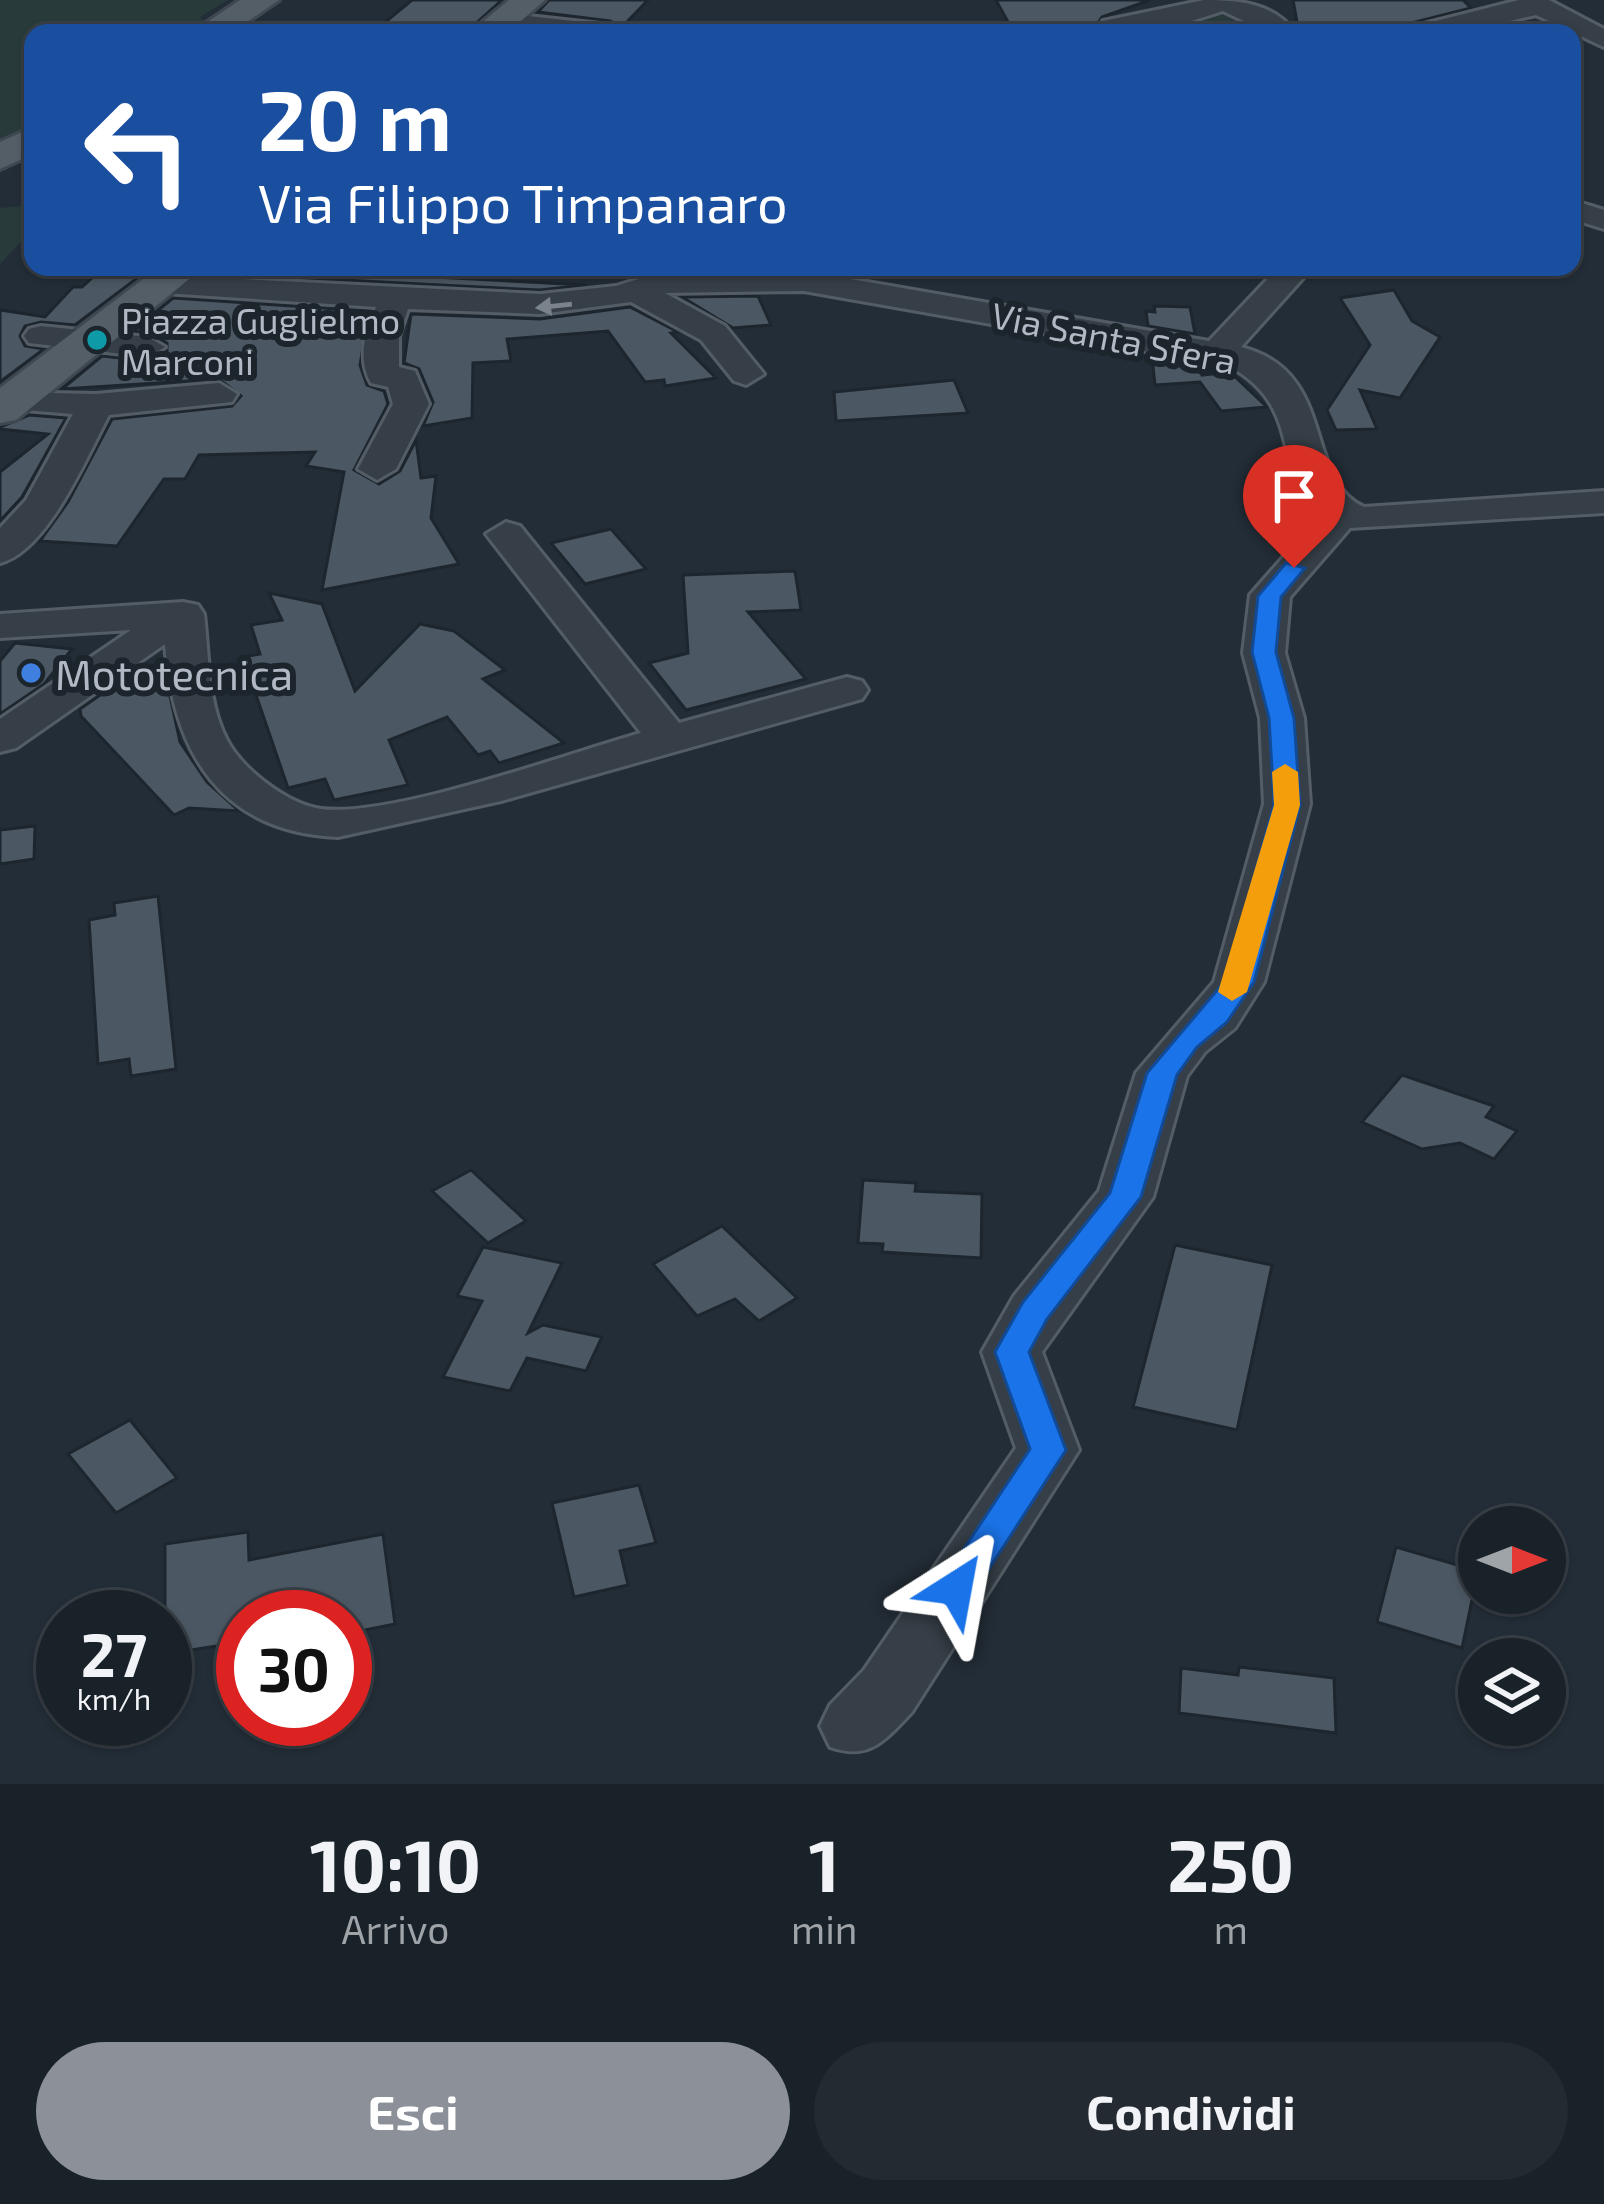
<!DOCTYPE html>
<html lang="it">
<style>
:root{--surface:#1a2229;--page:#232a31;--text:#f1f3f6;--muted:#9fa4a8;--line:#383f46;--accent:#8c9099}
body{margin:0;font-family:"Exo 2",sans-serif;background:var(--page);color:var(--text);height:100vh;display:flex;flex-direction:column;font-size:45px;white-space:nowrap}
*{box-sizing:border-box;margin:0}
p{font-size:39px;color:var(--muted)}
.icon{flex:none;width:66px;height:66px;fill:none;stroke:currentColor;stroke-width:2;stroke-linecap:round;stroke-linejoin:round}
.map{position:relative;height:1784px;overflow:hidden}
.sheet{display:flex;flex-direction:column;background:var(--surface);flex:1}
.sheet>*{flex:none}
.guide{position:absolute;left:24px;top:24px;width:1557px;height:252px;border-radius:24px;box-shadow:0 3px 9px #0004,0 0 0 3px var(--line);background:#1a4fa0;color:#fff;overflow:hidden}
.needle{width:78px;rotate:90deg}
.fabs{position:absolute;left:1458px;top:1506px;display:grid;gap:24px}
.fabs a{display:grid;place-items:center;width:108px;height:108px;border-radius:50%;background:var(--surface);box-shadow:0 3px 9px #0004,0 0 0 3px var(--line);font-size:60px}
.speed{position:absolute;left:36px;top:1590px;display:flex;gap:24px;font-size:60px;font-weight:700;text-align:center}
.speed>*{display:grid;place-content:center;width:156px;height:156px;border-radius:50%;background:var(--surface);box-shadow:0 3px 9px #0004,0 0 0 3px var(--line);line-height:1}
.speed small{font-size:30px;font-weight:400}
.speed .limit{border:18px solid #d22;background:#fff;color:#111}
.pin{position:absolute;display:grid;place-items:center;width:102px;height:102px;color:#fff;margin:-123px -51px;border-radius:50% 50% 50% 0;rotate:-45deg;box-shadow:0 0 12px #0007}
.pin .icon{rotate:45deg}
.me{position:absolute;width:132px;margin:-66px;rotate:34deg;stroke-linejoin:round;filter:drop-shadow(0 0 9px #0008)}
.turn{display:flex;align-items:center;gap:42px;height:252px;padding:0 36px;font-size:54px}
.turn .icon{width:156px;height:156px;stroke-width:2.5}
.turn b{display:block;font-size:84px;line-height:102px}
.eta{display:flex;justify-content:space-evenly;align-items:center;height:204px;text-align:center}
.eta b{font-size:72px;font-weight:700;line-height:84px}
.cta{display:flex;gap:24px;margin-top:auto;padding:24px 36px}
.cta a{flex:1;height:138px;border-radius:72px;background:var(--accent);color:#fff;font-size:48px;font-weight:700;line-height:138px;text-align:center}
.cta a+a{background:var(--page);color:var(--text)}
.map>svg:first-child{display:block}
</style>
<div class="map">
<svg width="1604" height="1784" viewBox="0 0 1604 1784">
<rect width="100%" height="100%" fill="#232d37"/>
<!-- green -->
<g fill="#283b3a">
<polygon points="0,0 228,0 200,17 207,23 190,33 33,33 33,124 0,143"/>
<polygon points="1218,7 1265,27 1265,33 1111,33"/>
<polygon points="33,205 33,229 0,264 0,208"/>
</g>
<!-- building -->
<g fill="#4b5762" stroke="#1d262e" stroke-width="3">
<polygon points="412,0 502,0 465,33 372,33"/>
<polygon points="549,0 648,0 622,27 610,21 538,12"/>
<polygon points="996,0 1150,0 1102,17 1091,33 1014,33"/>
<polygon points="1293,0 1463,0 1471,8 1411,23 1404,33 1299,33"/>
<polygon points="104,267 152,267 75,325 41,322 25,326 20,336 25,346 44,349 0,382 0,310 45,317 73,287 82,287"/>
<polygon points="208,267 421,267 414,276 586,285 540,290 204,273"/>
<polygon points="1394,290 1412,321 1440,337 1400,398 1360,390 1377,429 1336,430 1327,410 1370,345 1340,298"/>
<polygon points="758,296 771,325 733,328 682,297"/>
<polygon points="173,298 369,311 360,365 367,385 384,391 388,404 354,470 379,484 400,471 416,440 421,478 436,476 431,518 459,564 322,590 344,472 306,466 315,452 199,455 185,479 164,479 117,546 40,541 68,502 112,419 232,406 241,396 219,379 62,389 102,356 147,361 167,351 167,343 150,333 133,331"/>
<polygon points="1154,306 1190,307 1195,334 1148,326 1146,311 1155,312"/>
<polygon points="630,307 678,332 671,333 716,378 665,386 664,380 645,382 608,331 507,339 511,361 473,363 472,418 423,426 433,402 419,369 404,363 411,314 540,319"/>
<polygon points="1152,357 1200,366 1202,375 1230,372 1267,407 1221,411 1200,382 1155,385"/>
<polygon points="954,380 968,413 836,421 834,392"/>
<polygon points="29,415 66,418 22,497 0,521 0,472 48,434 0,429 0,427"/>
<polygon points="611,529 646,569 585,584 551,543"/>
<polygon points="795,571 801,610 748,612 806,679 686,710 649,663 688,653 683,575"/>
<polygon points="269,593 322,604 355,691 420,624 454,631 505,670 483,679 564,743 499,763 490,751 478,755 447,717 389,740 408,785 334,800 325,779 288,788 243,657 260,654 251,625 282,620"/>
<polygon points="15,643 72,649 44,684 0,714 0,661"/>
<polygon points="163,664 180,742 207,782 239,811 189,808 174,815 81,716 80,709 139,668"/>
<polygon points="35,826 34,859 0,864 0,830"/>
<polygon points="158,896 176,1069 131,1076 129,1059 98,1064 89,920 115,915 114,903"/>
<polygon points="1402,1075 1494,1106 1486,1117 1517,1131 1494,1159 1460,1143 1422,1149 1362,1122"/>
<polygon points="471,1170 526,1221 488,1243 432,1191"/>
<polygon points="863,1180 916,1183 915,1191 982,1194 981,1258 882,1252 883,1244 858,1243"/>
<polygon points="722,1226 797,1298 759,1321 735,1299 697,1316 653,1264"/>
<polygon points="1175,1245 1272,1265 1237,1430 1133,1407"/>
<polygon points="483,1247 562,1263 528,1333 543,1325 602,1337 586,1371 527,1358 510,1391 443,1377 482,1301 457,1296"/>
<polygon points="130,1420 177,1478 116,1513 68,1454"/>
<polygon points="639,1485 656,1543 620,1551 628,1585 574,1597 552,1503"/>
<polygon points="248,1532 249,1560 383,1534 395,1624 345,1634 345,1617 243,1617 243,1642 165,1654 165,1544"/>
<polygon points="1396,1547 1478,1571 1462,1648 1377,1622"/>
<polygon points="1239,1667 1334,1678 1336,1733 1179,1713 1181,1668 1238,1675"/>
</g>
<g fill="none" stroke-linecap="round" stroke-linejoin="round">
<defs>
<g id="minor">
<path d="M1204 0C1238 0 1275 3 1295 33H1269L1223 11 1179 25 1104 33 1099 27 1103 21Z"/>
<polygon points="1519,0 1549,0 1604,29 1604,47 1536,15 1457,33 1408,33 1412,27"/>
<polygon points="502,13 610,25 623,33 493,27 489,21"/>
<polygon points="1572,200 1604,210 1604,229 1572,219"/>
<path d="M677 267 804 271 1209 341 1279 267H1313L1241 347C1339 372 1302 479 1364 507L1604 491V513L1350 528 1290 597 1285 653 1304 718 1310 804 1264 982 1235 1028 1205 1052 1187 1076 1153 1197 1042 1352 1079 1450 912 1712C885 1740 870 1761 830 1747L820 1726 830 1705 864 1670 1016 1448 982 1352 1014 1296 1099 1191 1136 1073 1214 982 1264 804 1260 718 1243 653 1250 595 1321 514C1268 467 1306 409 1229 366L804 291 665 293 725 326 764 374 746 385 734 381 701 340 631 302 540 314 408 309 399 336V367L415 371 429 404 396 469 377 480 358 469 393 404 388 387 371 383C357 359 365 331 376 307L149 292 145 285 161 275 540 294 616 286Z"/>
<polygon points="41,326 148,337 165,347 148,357 29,343 24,336 29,329"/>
<path d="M219 383 237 394 232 402 109 415C87 456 48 551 0 563V528L26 500 73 414 0 408V392L96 394Z"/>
<path d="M506 522 520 526 679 723 847 677 862 681 868 690 862 699 501 801 338 837C220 832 173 752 165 644L16 748 0 752V719L131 630 0 638V614L183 602 198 605 204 614C209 655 207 702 227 740 242 769 287 804 321 809 392 818 566 754 641 733L486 534Z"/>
</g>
<g id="major">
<polygon points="240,0 279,0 231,33 191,33"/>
<polygon points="509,0 545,0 507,33 469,33"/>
<polygon points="33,127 33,154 0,169 0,142"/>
<polygon points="159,267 204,267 16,420 0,423 0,388"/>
</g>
</defs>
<!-- minor casing -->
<use href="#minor" stroke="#545d65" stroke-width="6"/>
<!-- major casing -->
<use href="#major" stroke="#3f4851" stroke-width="6"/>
<!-- minor -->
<use href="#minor" fill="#363f47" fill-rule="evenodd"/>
<!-- major -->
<use href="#major" fill="#545e67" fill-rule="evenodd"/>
</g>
<!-- one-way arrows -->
<defs><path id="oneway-solid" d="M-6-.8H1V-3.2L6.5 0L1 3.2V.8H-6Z" transform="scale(3)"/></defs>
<use fill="#7a838c" href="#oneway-solid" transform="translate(554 306) rotate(174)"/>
<!-- route -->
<polygon fill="#1a73e8" stroke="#114b97" stroke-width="3" points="1286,563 1305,568 1281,597 1276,652 1294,718 1300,805 1254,982 1227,1022 1197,1047 1177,1075 1141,1197 1047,1319 1029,1352 1066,1450 970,1598 956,1603 943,1598 938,1588 1030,1449 995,1352 1023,1302 1110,1193 1147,1073 1225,981 1274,805 1269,718 1252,652 1258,596"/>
<!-- slow -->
<polygon fill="#f59e0b" points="1285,764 1298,772 1300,805 1247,992 1232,1001 1218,992 1274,805 1272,772"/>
<!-- markers -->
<circle fill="#0f9aa8" stroke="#1c242c" stroke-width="4.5" cx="97" cy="340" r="12"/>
<circle fill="#3f7fe0" stroke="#1c242c" stroke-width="4.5" cx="31" cy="673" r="12"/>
<g text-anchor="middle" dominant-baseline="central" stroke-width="12" stroke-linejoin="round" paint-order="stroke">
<!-- far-poi labels -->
<g font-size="36" fill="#b1bac4" stroke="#1c242c" text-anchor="start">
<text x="121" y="319">Piazza Guglielmo<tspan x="121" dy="41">Marconi</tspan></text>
</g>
<!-- far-street labels -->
<g font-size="36" fill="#b1bac4" stroke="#1c242c">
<text transform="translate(1114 337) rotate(11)">Via Santa Sfera</text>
</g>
<!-- poi labels -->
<g font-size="42" fill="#b1bac4" stroke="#1c242c" text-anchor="start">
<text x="55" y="673">Mototecnica</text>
</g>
</g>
</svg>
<div class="fabs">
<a><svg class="needle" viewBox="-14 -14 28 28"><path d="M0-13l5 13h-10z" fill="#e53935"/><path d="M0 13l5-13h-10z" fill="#9fa4a8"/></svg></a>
<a><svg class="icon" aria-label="layers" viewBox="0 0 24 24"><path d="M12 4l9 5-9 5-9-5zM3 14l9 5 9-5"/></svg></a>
</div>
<div class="speed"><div>27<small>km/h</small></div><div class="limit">30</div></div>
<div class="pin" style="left:1294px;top:568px;background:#d93025"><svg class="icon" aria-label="arrive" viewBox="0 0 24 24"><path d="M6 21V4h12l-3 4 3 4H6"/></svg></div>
<svg class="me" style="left:956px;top:1588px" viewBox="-20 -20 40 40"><path d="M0-17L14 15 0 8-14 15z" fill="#1a73e8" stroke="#fff" stroke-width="4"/></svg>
<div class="guide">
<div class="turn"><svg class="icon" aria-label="left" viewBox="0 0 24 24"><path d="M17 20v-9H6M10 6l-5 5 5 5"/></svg><div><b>20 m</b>Via Filippo Timpanaro</div></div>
</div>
</div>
<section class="sheet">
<div class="eta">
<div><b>10:10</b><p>Arrivo</p></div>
<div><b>1</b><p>min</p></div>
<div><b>250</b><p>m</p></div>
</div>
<div class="cta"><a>Esci</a><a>Condividi</a></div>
</section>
